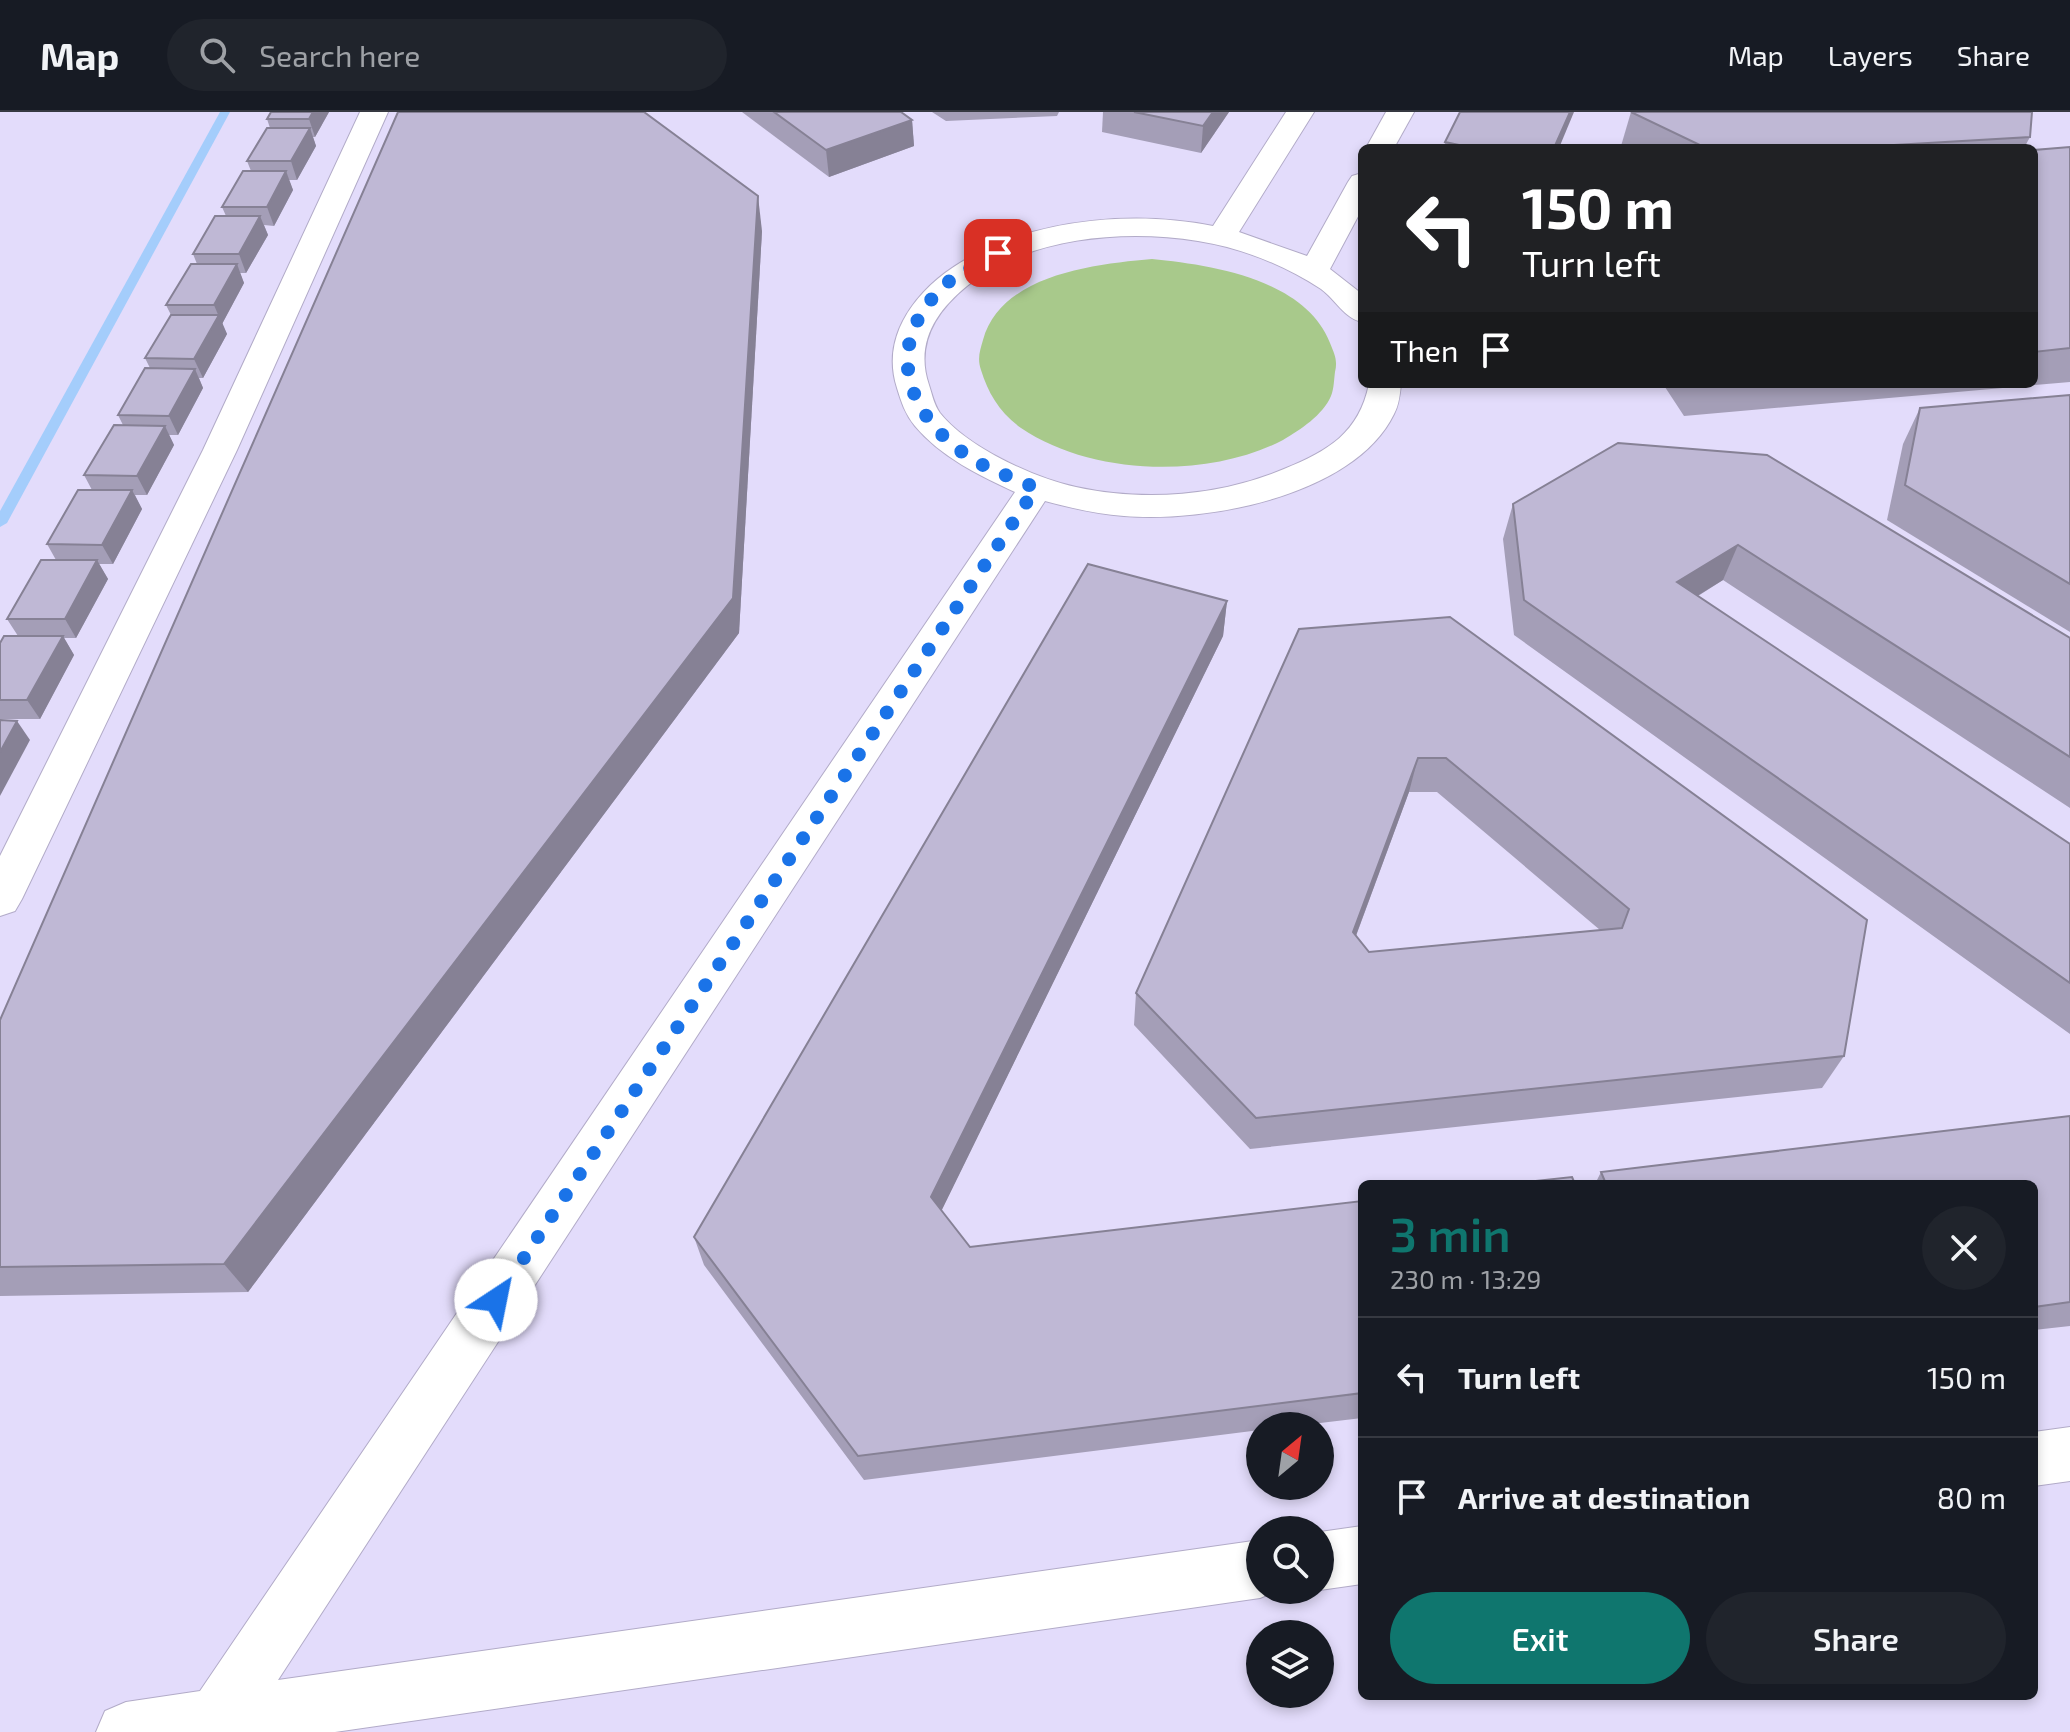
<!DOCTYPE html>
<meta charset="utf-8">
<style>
:root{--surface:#171b24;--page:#20242c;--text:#f1f3f6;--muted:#9ea1a6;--line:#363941;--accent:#0f766e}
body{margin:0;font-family:"Exo 2",sans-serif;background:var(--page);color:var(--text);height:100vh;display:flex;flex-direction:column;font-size:30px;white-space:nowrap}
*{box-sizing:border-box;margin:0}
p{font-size:26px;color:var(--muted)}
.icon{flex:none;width:44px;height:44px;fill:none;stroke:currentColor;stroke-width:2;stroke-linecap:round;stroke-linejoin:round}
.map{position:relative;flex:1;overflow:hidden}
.drawer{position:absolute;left:1358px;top:1068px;width:680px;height:520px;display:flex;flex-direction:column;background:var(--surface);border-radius:12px;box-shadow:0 4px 12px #0003}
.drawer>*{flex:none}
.hud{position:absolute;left:1358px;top:32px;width:680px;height:244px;border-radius:12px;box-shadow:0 4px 12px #0003;background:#202124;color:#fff;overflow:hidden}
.needle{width:52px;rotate:29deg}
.tools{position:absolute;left:1246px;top:1300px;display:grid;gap:16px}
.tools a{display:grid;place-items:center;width:88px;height:88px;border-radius:50%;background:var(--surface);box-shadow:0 4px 12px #0003;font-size:40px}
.pin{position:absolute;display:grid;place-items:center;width:68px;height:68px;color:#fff;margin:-34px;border-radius:16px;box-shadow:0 4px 12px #0006}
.me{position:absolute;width:88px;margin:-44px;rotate:34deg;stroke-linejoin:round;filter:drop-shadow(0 0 6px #0008)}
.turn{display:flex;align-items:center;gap:28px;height:168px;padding:0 32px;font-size:36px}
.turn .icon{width:104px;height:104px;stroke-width:2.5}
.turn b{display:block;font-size:56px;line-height:68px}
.then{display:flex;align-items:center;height:76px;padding:0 32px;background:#0003;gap:16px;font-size:30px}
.round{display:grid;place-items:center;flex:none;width:84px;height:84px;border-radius:42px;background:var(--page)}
.summary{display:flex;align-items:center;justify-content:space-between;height:136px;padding:0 32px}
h1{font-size:48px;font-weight:600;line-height:60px;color:var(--accent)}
.primary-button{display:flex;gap:16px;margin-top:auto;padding:16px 32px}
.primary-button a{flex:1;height:92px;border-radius:48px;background:var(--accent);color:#fff;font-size:32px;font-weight:600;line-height:92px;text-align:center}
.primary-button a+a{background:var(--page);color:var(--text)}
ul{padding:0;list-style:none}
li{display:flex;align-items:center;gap:24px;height:120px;padding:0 32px;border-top:2px solid var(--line)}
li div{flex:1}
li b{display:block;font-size:30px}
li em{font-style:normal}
header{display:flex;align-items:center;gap:48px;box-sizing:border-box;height:112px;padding:0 40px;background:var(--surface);border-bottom:2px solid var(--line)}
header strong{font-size:38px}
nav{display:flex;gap:44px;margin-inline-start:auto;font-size:28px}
.search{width:560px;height:72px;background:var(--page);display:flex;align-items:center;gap:20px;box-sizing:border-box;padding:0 28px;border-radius:44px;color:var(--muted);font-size:30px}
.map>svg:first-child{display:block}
</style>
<header>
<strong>Map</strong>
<div class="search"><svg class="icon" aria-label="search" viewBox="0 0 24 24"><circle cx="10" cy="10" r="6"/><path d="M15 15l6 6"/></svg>Search here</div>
<nav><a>Map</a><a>Layers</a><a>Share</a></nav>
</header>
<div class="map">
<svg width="2070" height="1620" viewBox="0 0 2070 1620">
<rect width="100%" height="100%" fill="#e3dcfb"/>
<!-- green -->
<path fill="#a8c98b" d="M1152 147C1212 153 1305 167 1330 231 1334 241 1338 248 1335 260 1334 267 1334 277 1331 284 1323 303 1300 318 1283 328 1208 367 1092 364 1021 316 1000 301 988 281 981 258 977 246 980 239 983 228 1001 162 1096 152 1152 147Z"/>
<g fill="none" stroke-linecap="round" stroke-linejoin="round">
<!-- stream -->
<polygon fill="#a4cdfb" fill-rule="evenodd" points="220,0 230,0 7,411 0,415 0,399"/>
<defs>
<g id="minor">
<polygon points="360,0 388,0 237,338 22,787 15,799 0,804 0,744 203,338"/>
<path d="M1286 0H1314L1239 120 1307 144 1348 70 1352 64 1362 61V97L1330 157 1362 182V210C1344 206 1336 188 1321 177 1284 153 1242 136 1198 129 1123 117 1028 125 967 174 935 200 915 232 929 273 932 282 934 293 940 301 967 335 1034 366 1076 375 1145 390 1220 384 1284 357 1328 339 1359 321 1369 272H1401C1400 282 1399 293 1394 302 1354 384 1206 411 1124 404 1097 402 1071 396 1045 389L278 1568 1260 1428V1478H1279L1260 1486 335 1620H96L105 1599 126 1590 200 1579 1015 380C980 364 941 345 915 314 905 302 901 289 897 276 878 217 926 167 976 142 1045 106 1138 99 1213 114Z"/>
<polygon points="1386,0 1414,0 1394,36 1366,36"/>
<polygon points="2070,1315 2070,1369 2034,1374 2034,1320"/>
<polygon points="1362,1414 1362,1472 1320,1478 1320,1420"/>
</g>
</defs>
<!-- minor casing -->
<use href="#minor" stroke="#b2abc8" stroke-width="2"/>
<!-- minor -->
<use href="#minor" fill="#fff" fill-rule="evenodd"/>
</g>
<!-- wall -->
<g fill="#a49eb7" fill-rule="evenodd">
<polygon points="271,0 329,0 315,25 313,25 316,34 297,68 289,68 293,78 274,114 264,113 268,123 246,161 240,161 244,171 222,212 227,222 203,266 199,266 203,276 178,323 169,323 174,333 147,383 135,383 142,397 113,452 99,452 108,467 76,526 64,526 74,543 40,607 0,607 0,531 18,524 7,507 56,448 47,432 92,378 84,363 123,313 118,303 150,256 145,246 171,203 166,193 197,152 193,142 226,104 222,95 251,59 247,49 270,16 267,7"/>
<polygon points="742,0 901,0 912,8 914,34 829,65"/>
<polygon points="932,0 1059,0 1057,4 946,9"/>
<polygon points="1103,0 1229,0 1201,41 1102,20"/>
<polygon points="1631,0 2030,25 2024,36 1625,36 1621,34"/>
<polygon points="1445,30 1559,36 1444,36"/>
<polygon points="2070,35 2070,270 1684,304 1663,272 2034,272 2034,38"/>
<polygon points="762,119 739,521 248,1180 0,1184 0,908"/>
<polygon points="2070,283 2070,520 1887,408 1903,332 1920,296"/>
<polygon points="1618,331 2070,526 2070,696 1723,468 1698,484 2070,732 2070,922 1514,523 1503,427 1513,392"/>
<polygon points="1227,489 1223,524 941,1099 970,1135 1362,1089 1362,1306 1295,1314 1260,1314 1260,1318 864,1368 704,1153 694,1125"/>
<path d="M1299 517 1844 944 1822 976 1250 1037 1134 913 1136 881ZM1409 680H1437L1600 818 1369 840 1356 824Z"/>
<polygon points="2070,1004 2070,1214 2034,1218 2034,1072 1595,1072 1601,1060"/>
</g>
<!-- shaded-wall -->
<g fill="#868195">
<polygon points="313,0 329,0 315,25 309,7"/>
<polygon points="1213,0 1229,0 1201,41 1203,14"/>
<polygon points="1570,0 1574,0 1559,36 1554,36"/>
<polygon points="912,8 914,34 829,65 826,38"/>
<polygon points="310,16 316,34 297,68 291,49"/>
<polygon points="286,59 293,78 274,114 267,95"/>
<polygon points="758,84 762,119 739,521 248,1180 224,1152"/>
<polygon points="260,104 268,123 246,161 239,142"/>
<polygon points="237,152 244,171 222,212 214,193"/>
<polygon points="219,203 227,222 203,266 194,247"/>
<polygon points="195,257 203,276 178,323 169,304"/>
<polygon points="165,314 174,333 147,383 137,364"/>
<polygon points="132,378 142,397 113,452 102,433"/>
<polygon points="1738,433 1723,468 1663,505 1677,470"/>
<polygon points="97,448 108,467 76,526 65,507"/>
<polygon points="1227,489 1223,524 934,1114 931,1085"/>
<polygon points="63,524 74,543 40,607 27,588"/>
<polygon points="17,609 30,628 0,684 0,640"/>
<polygon points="1418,646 1409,680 1345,853 1353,820"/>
</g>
<!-- building -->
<g fill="#bfb8d5" stroke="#868195" stroke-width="2" fill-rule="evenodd">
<polygon points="271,0 313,0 309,7 267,7"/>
<polygon points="398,0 644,0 758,84 733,486 224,1152 0,1155 0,908"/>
<polygon points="774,0 901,0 912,8 826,38"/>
<polygon points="1134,0 1213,0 1203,14"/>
<polygon points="1460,0 1570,0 1554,36 1473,36 1445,30"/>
<polygon points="1631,0 2032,0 2030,25 1843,36 1706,36"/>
<polygon points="267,16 310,16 291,49 247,49"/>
<polygon points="2070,35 2070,236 2034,240 2034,38"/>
<polygon points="243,59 286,59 267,95 222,95"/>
<polygon points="215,104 260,104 239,142 193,142"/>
<polygon points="191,152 237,152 214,193 166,193"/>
<polygon points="171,203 219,203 194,247 145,246"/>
<polygon points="145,256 195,257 169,304 118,303"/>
<polygon points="2070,283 2070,472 1905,373 1920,296"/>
<polygon points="114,313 165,314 137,364 84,363"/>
<polygon points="1618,331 1767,343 2070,526 2070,645 1738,433 1677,470 2070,732 2070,871 1524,488 1513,392"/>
<polygon points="78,378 132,378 102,433 47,432"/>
<polygon points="41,448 97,448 65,507 7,507"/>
<polygon points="1088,452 1227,489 931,1085 970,1135 1362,1089 1362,1281 858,1344 694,1125"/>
<path d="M1450 505 1867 808 1844 944 1256 1006 1136 881 1299 517ZM1418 646H1446L1629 797 1622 816 1369 840 1353 820Z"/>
<polygon points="4,524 63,524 27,588 0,588 0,531"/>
<polygon points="0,608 17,609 0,640"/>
<polygon points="2070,1004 2070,1190 2034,1195 2034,1072 1606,1072 1601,1060"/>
<polygon points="1572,1065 1575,1072 1508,1072"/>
</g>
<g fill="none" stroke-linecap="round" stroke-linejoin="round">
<!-- route -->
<path stroke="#1a73e8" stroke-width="14" stroke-dasharray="0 25.2" d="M496 1188 1036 376C1014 366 989 358 969 345 903 300 883 231 945 173 959 160 981 151 998 141"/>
</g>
</svg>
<div class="tools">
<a><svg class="needle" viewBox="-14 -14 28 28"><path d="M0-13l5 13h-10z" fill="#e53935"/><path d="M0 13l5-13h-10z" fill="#9ea1a6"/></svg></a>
<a><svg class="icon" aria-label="search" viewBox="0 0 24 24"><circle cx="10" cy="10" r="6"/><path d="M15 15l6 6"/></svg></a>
<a><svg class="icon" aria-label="layers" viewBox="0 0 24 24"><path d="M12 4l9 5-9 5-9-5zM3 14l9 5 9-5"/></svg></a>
</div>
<div class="pin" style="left:998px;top:141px;background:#d93025"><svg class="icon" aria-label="arrive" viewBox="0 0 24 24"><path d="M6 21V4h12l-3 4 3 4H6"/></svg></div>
<svg class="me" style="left:496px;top:1188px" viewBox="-20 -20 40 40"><circle r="19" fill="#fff"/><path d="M0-13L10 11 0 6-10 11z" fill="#1a73e8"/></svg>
<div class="hud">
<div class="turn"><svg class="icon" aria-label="left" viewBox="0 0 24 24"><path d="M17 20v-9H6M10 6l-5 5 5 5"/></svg><div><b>150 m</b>Turn left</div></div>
<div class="then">Then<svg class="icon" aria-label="arrive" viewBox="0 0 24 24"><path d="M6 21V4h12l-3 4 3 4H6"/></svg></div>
</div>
<section class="drawer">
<div class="summary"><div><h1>3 min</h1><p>230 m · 13:29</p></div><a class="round"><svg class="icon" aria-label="close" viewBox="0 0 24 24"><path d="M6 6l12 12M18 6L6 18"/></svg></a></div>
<ul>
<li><svg class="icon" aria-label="left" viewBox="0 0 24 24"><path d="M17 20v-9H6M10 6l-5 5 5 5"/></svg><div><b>Turn left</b></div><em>150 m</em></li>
<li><svg class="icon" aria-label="arrive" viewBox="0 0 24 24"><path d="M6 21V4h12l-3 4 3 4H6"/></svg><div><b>Arrive at destination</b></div><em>80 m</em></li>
</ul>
<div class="primary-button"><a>Exit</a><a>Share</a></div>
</section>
</div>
